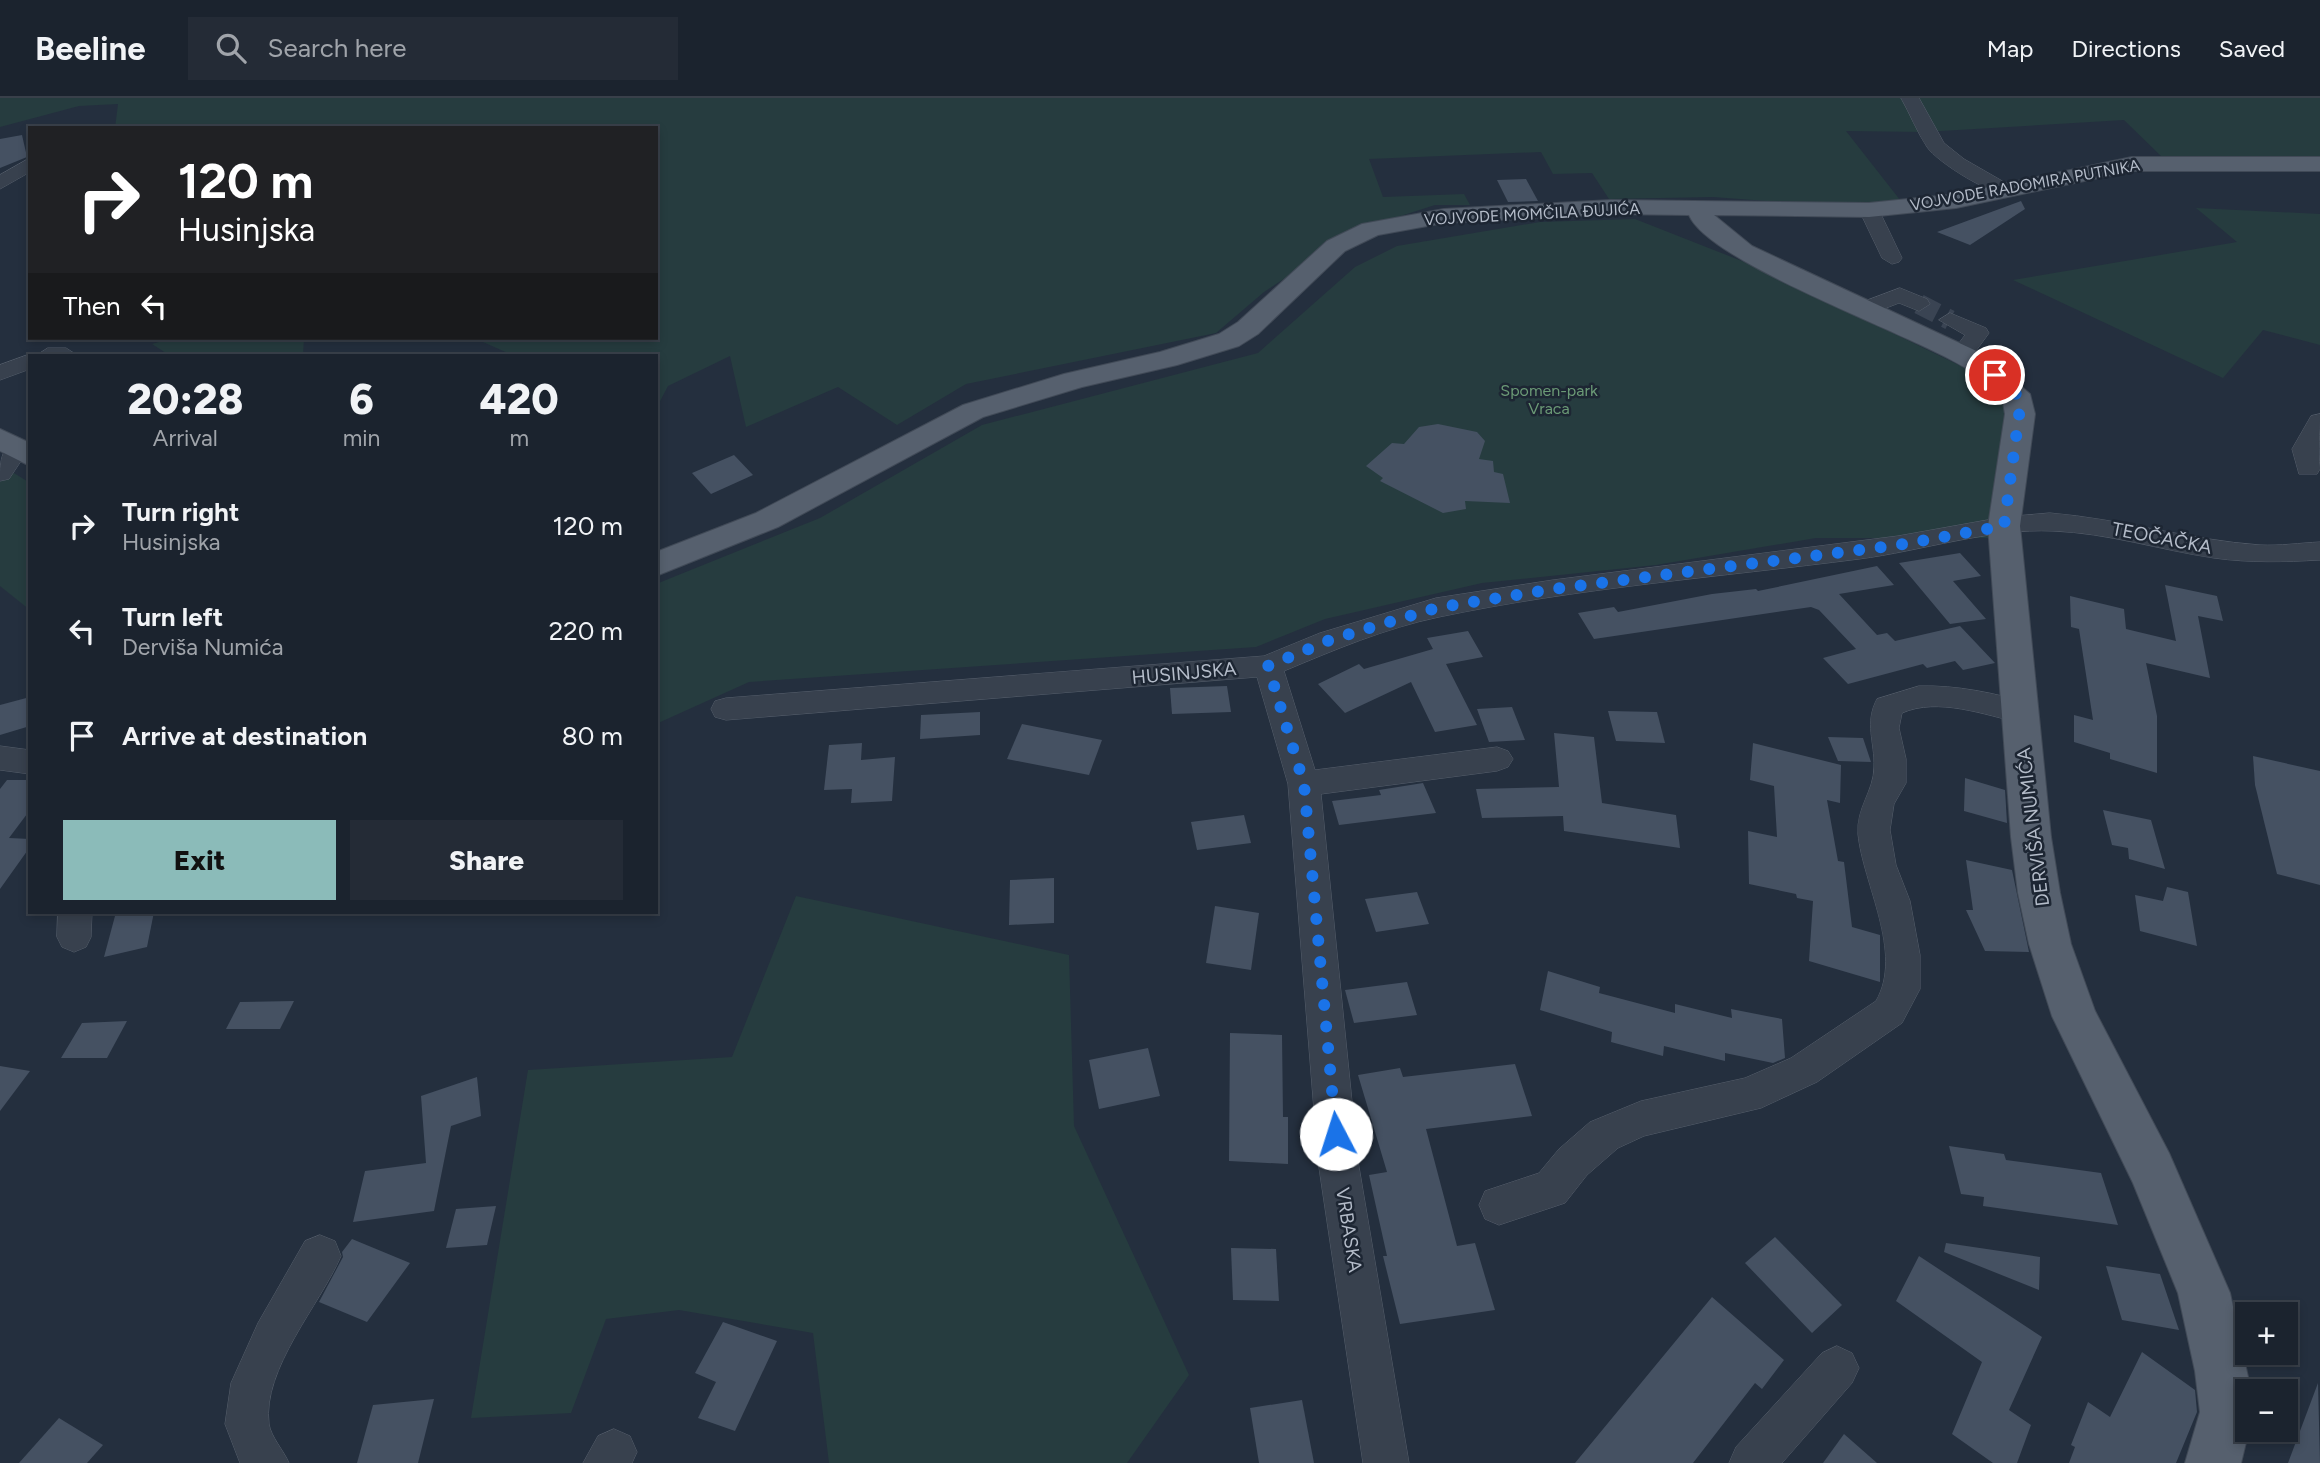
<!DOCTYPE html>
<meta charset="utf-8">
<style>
:root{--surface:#1b232e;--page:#242b36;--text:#f1f3f6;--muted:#a0a4aa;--line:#39404a;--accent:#8bbbb9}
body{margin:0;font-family:Figtree,sans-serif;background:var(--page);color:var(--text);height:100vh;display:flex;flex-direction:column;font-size:26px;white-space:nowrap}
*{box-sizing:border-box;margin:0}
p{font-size:23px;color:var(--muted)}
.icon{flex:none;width:38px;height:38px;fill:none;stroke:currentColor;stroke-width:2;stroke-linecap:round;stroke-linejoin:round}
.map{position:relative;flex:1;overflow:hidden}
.sheet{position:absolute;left:28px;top:256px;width:630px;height:560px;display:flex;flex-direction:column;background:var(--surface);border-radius:0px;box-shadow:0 4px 10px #0003,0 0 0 2px var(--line)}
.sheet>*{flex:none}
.banner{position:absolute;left:28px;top:28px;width:630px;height:214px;border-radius:0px;box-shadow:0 4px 10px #0003,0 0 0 2px var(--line);background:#202124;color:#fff;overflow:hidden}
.controls{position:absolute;left:2235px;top:1204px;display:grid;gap:14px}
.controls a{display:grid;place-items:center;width:63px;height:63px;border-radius:0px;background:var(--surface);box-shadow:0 4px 10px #0003,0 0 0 2px var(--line);font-size:35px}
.pin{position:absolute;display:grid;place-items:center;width:60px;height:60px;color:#fff;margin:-30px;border:4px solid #fff;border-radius:50%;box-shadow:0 2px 7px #0007}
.me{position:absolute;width:77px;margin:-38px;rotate:355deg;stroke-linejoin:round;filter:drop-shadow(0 0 5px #0008)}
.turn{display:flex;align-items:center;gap:24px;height:147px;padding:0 35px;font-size:32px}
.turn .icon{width:91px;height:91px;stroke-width:2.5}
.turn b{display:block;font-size:49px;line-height:60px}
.then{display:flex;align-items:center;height:66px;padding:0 35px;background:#0003;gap:14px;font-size:26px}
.eta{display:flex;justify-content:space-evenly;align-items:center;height:119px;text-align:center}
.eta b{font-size:42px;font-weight:800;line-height:49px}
.button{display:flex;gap:14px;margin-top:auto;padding:14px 35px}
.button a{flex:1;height:80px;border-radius:0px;background:var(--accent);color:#111;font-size:28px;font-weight:800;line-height:80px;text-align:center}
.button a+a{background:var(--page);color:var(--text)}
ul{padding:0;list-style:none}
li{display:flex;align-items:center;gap:21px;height:105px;padding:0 35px}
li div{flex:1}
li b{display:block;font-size:26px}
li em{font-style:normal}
header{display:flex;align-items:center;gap:42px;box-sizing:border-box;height:98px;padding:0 35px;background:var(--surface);border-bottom:2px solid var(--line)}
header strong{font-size:33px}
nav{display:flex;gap:38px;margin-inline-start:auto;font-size:24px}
.search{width:490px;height:63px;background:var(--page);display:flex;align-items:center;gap:18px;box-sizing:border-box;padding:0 24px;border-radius:0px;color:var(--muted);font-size:26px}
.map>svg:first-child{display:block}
</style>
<header>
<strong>Beeline</strong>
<div class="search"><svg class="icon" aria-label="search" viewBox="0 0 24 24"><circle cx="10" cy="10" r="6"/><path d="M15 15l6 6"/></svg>Search here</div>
<nav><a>Map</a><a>Directions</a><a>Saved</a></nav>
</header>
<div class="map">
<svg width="2320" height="1365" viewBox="0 0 2320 1365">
<rect width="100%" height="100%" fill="#242f3e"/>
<!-- green -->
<g fill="#263c3f">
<polygon points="0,0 2320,0 2320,60 2162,59 2124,22 1924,34 1846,33 1904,107 1818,107 1713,99 1609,101 1592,75 1553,76 1541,54 1369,61 1383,99 1464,96 1470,107 1435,107 1360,131 1264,194 1216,235 966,286 897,327 838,289 746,329 730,258 668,288 656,311 656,257 512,257 474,240 656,240 656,30 115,30 118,6 79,8 0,29"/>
<polygon points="2196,110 2320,116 2320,247 2263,232 2223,280 2013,182 2237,144"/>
<polygon points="1635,121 1757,169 2008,291 2015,440 1816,440 1656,467 1482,485 1325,521 1256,549 749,584 656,626 656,486 820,420 982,327 1258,255 1355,169 1397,148 1540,124"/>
<polygon points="172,240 304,240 303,257 169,257 152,246"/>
<polygon points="9,372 30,385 30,512 0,488 0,384"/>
<polygon points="796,798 1069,857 1074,1028 1189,1277 1127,1365 829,1365 813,1235 679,1212 606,1221 571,1315 471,1320 528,972 732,959"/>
</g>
<!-- building -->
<g fill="#455162">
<polygon points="22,37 27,59 0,70 0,41"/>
<polygon points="1526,81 1538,103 1508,104 1497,82"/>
<polygon points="2021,103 2025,111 1970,147 1937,134"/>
<polygon points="1438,326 1477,334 1485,343 1479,361 1493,363 1494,374 1503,376 1510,405 1465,403 1466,411 1443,415 1380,383 1383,380 1366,368 1392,345 1404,346 1419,329"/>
<polygon points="734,357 753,377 711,396 692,375"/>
<polygon points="1960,455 1981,478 1953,483 1986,521 1950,526 1899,465"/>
<polygon points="1877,468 1894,487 1839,496 1877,537 1887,535 1895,543 1960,528 1995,565 1963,572 1955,563 1927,570 1923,566 1848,586 1823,560 1856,551 1819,512 1811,509 1594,541 1578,515 1614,509 1618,514 1712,496 1756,491 1758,493"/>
<polygon points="2165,487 2217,498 2223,523 2198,518 2210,580 2146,565 2157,618 2157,675 2110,661 2110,655 2074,644 2074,617 2093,622 2079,531 2071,529 2070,498 2124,511 2126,531 2176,543"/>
<polygon points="1468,533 1483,559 1446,566 1477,627 1435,634 1411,584 1345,615 1318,586 1359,566 1364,571 1433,551 1427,540"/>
<polygon points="1227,588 1231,614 1172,616 1170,590"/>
<polygon points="30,599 30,628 0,637 0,607"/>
<polygon points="1512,609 1525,642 1489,644 1477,611"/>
<polygon points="1608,613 1657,614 1665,645 1616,643"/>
<polygon points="980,614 980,637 920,641 921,617"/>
<polygon points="1022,626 1102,642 1089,677 1007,661"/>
<polygon points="1554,635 1594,639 1602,705 1676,717 1680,750 1564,733 1563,718 1482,720 1476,691 1559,689"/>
<polygon points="1828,639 1863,640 1871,664 1838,663"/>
<polygon points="862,645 861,662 895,659 892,703 851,705 852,691 824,692 829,647"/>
<polygon points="1753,645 1841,667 1840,705 1827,702 1838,763 1844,764 1852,829 1880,837 1880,884 1809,863 1813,803 1797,800 1796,796 1749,786 1748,733 1777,739 1774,688 1750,682"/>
<polygon points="2253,658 2320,673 2320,787 2277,776 2255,687"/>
<polygon points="1965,680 2005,692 2007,725 1964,713"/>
<polygon points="7,682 30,682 30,712 9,740 30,741 30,749 0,791 0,691"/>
<polygon points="1423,685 1436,715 1339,727 1332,703 1381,697 1379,692"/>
<polygon points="2103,712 2151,722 2165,771 2129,761 2128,750 2112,747"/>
<polygon points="1244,717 1251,745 1197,752 1191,724"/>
<polygon points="1966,762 2012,772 2029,854 1985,853 1966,812 1973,812"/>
<polygon points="1054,780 1054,825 1009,827 1010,782"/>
<polygon points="2167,789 2188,794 2197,848 2140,833 2135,797 2163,803"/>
<polygon points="1417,794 1429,826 1376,834 1365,801"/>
<polygon points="1215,808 1259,815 1251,872 1206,865"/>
<polygon points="131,814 154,814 147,849 104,859 115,818"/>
<polygon points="1548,873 1600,889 1599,895 1675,915 1675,906 1732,920 1731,911 1782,921 1785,960 1773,965 1725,955 1725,963 1664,948 1663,958 1611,944 1612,934 1540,912"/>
<polygon points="1407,884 1417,917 1354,925 1345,892"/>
<polygon points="294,903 280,931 226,931 240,904"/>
<polygon points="127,923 107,960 61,960 82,925"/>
<polygon points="1230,935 1282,937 1283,1019 1288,1019 1288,1066 1229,1063"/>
<polygon points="1148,950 1160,998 1099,1011 1089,962"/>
<polygon points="1515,966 1532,1018 1426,1031 1457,1148 1475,1145 1495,1212 1400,1226 1383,1158 1387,1158 1369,1077 1387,1074 1358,977 1400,970 1403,979"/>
<polygon points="0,968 30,973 0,1013"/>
<polygon points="477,979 481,1018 451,1028 434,1113 353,1124 365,1073 426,1065 421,998"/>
<polygon points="1949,1048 2004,1056 2006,1062 2101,1075 2118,1127 1983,1108 1984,1099 1961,1096"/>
<polygon points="496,1108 487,1147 446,1150 456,1111"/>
<polygon points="1775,1139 1842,1207 1812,1235 1745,1165"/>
<polygon points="352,1141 410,1165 367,1224 319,1204 343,1159 342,1154"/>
<polygon points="1946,1145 2040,1159 2039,1192 1944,1154"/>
<polygon points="1231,1150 1276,1151 1279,1203 1233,1202"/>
<polygon points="1919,1158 2042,1239 2009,1312 2031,1327 2017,1365 1993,1365 1952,1336 1982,1264 1896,1203"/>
<polygon points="2106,1168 2160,1176 2179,1232 2122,1222"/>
<polygon points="1712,1199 1784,1262 1762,1291 1755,1285 1693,1365 1575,1365"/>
<polygon points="723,1224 777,1243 735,1333 698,1320 716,1284 695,1275"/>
<polygon points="2142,1254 2195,1292 2197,1314 2176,1365 2069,1365 2075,1349 2071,1347 2088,1304 2110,1319"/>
<polygon points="2318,1285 2320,1365 2288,1365"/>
<polygon points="434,1301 418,1365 357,1365 373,1307"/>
<polygon points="1302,1302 1314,1365 1259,1365 1250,1310"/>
<polygon points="59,1320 103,1347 87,1365 19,1365"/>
<polygon points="1844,1336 1877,1365 1823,1365"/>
</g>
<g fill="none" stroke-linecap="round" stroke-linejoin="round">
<!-- minor-tunnel -->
<polyline stroke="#3a4453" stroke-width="20" stroke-dasharray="20 10" stroke-linecap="butt" points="1919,206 1950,222"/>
<defs>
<g id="minor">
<path d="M1901 0H1919L1944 45 1964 61 2011 88 2014 92 2011 96C1994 100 1937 64 1927 49 1917 34 1910 16 1901 0Z"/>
<polygon points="30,60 30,74 0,91 0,77"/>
<polygon points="1869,106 1879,112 1902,160 1899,164 1892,166 1882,160 1859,112"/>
<polygon points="1900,190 1927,201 1930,206 1919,213 1899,205 1868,217 1857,210 1860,205"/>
<polygon points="1950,215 1986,230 1989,235 1970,261 1962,263 1951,256 1965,237 1939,222"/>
<polygon points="48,250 66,250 77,257 37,257"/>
<polygon points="30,256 35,257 30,257 30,271 0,282 0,267"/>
<path d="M2320 316C2320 337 2318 351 2320 371L2317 376H2299L2292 351 2311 318Z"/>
<path d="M17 343 26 346 29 351 9 381 0 383C0 366 0 348 17 343Z"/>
<path d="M2050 415C2122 421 2189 442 2260 447 2280 448 2300 445 2320 444V462C2284 464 2250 465 2214 460 2160 452 2108 435 2053 433 1991 430 1921 453 1859 461 1719 479 1577 490 1439 519 1386 530 1334 552 1284 573L1315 672 1497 649 1508 653 1513 661 1508 669 1497 673 1321 696 1358 1063 1409 1365H1363L1318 1063 1288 686 1257 579 726 622 715 619 711 611 715 603 726 600 1264 558 1320 535 1436 500 1553 482 1898 438 2004 419Z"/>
<path d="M1919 588C1957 587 1995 595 2032 606L2036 614 2032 622 2021 625C1985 617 1938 599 1902 615L1899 630 1906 661V685L1894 706 1890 732 1896 767 1910 803 1920 857V891L1902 925 1817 984 1761 1010 1644 1038 1618 1050 1587 1077 1565 1105 1499 1127 1485 1121 1479 1107 1485 1093 1539 1075 1559 1051 1590 1024 1641 1003 1745 980 1791 960 1876 903C1904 855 1863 786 1858 736 1856 710 1874 693 1874 669 1875 644 1864 625 1877 601Z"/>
<polygon points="0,648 30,652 30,676 0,672"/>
<polygon points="58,814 92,814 91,839 86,849 74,854 62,849 57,839"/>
<path d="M320 1137 335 1143 341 1158C320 1207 262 1271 269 1326 271 1339 284 1353 289 1365H240L225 1326 231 1285 258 1225 305 1143Z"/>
<polygon points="1837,1248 1852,1255 1859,1270 1852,1285 1782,1365 1729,1365 1736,1349 1822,1255"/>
<polygon points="614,1331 630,1338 637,1354 632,1365 583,1365 598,1338"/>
</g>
<g id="major">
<path d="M2132 59H2320V73H2132L1956 110 1869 119 1714 117 1752 148 1985 257 2030 296 2035 316 2020 428 2051 739 2060 795 2071 846 2095 913 2169 1055 2230 1195 2251 1293H2247L2249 1332 2241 1365H2185L2200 1314 2195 1273 2178 1195 2133 1085 2052 918 2029 846 2018 795 2011 739 1988 428 2005 316 2002 299C1990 289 1978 277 1964 269 1911 236 1709 165 1689 117L1611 116 1444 125 1378 137 1345 153 1258 236 1239 248 1177 267 1082 289 983 319 778 429 656 478V454L756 415 963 307 1064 276 1160 254 1219 236 1238 224 1327 143 1362 126 1444 111 1611 102 1869 105 1956 96Z"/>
<polygon points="0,331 30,345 30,368 0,353"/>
</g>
</defs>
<!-- minor casing -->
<use href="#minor" stroke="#565f6c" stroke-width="1"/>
<!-- major casing -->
<use href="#major" stroke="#414a57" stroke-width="2"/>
<!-- minor -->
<use href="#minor" fill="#38414e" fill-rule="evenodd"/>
<!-- major -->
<use href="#major" fill="#56606e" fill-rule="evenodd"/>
</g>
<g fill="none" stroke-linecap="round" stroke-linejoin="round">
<!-- route -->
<polyline stroke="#1a73e8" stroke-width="12" stroke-dasharray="0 21.6" points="1336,1036 1304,686 1268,568 1330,542 1436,510 1553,491 1898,447 2004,428 2020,310 2016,296 1995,277"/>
</g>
<g text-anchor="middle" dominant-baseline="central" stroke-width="5" stroke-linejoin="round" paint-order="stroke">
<!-- far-street labels -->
<g font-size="16" fill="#b4bcc9" stroke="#1d2633">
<text transform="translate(2025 87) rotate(-10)">VOJVODE RADOMIRA PUTNIKA</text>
<text transform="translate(1532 116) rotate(-3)">VOJVODE MOMČILA ĐUJIĆA</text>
</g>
<!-- far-park labels -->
<g font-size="16" fill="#6b9a76" stroke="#1d2633">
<text x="1549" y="292">Spomen-park<tspan x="1549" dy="18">Vraca</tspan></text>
</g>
<!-- street labels -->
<g font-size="19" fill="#b4bcc9" stroke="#1d2633">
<text transform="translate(2162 440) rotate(11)">TEOČAČKA</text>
<text transform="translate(1184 575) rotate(-5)">HUSINJSKA</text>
<text transform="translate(2033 729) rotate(-97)">DERVIŠA NUMIĆA</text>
<text transform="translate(1349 1132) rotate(81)">VRBASKA</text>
</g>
</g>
</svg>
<div class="controls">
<a>+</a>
<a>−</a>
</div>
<div class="pin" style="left:1995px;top:277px;background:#d93025"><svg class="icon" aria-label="arrive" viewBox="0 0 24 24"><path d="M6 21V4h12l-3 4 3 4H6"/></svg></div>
<svg class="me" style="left:1336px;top:1036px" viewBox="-20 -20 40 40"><circle r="19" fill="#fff"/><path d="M0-13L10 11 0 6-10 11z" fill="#1a73e8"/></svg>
<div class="banner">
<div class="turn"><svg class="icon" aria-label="right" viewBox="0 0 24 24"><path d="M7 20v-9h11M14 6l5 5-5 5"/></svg><div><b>120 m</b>Husinjska</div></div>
<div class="then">Then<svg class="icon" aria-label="left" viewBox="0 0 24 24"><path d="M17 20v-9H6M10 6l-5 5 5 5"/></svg></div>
</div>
<section class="sheet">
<div class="eta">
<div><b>20:28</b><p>Arrival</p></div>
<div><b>6</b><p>min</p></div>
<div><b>420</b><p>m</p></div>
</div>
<ul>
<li><svg class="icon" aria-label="right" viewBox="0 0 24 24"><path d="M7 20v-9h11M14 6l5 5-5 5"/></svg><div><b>Turn right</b><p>Husinjska</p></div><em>120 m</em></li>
<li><svg class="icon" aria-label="left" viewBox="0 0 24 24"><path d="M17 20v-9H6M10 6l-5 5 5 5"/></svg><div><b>Turn left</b><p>Derviša Numića</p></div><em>220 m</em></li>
<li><svg class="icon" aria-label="arrive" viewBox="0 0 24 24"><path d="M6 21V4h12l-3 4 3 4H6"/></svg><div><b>Arrive at destination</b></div><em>80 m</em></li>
</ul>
<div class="button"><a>Exit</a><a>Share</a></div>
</section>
</div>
